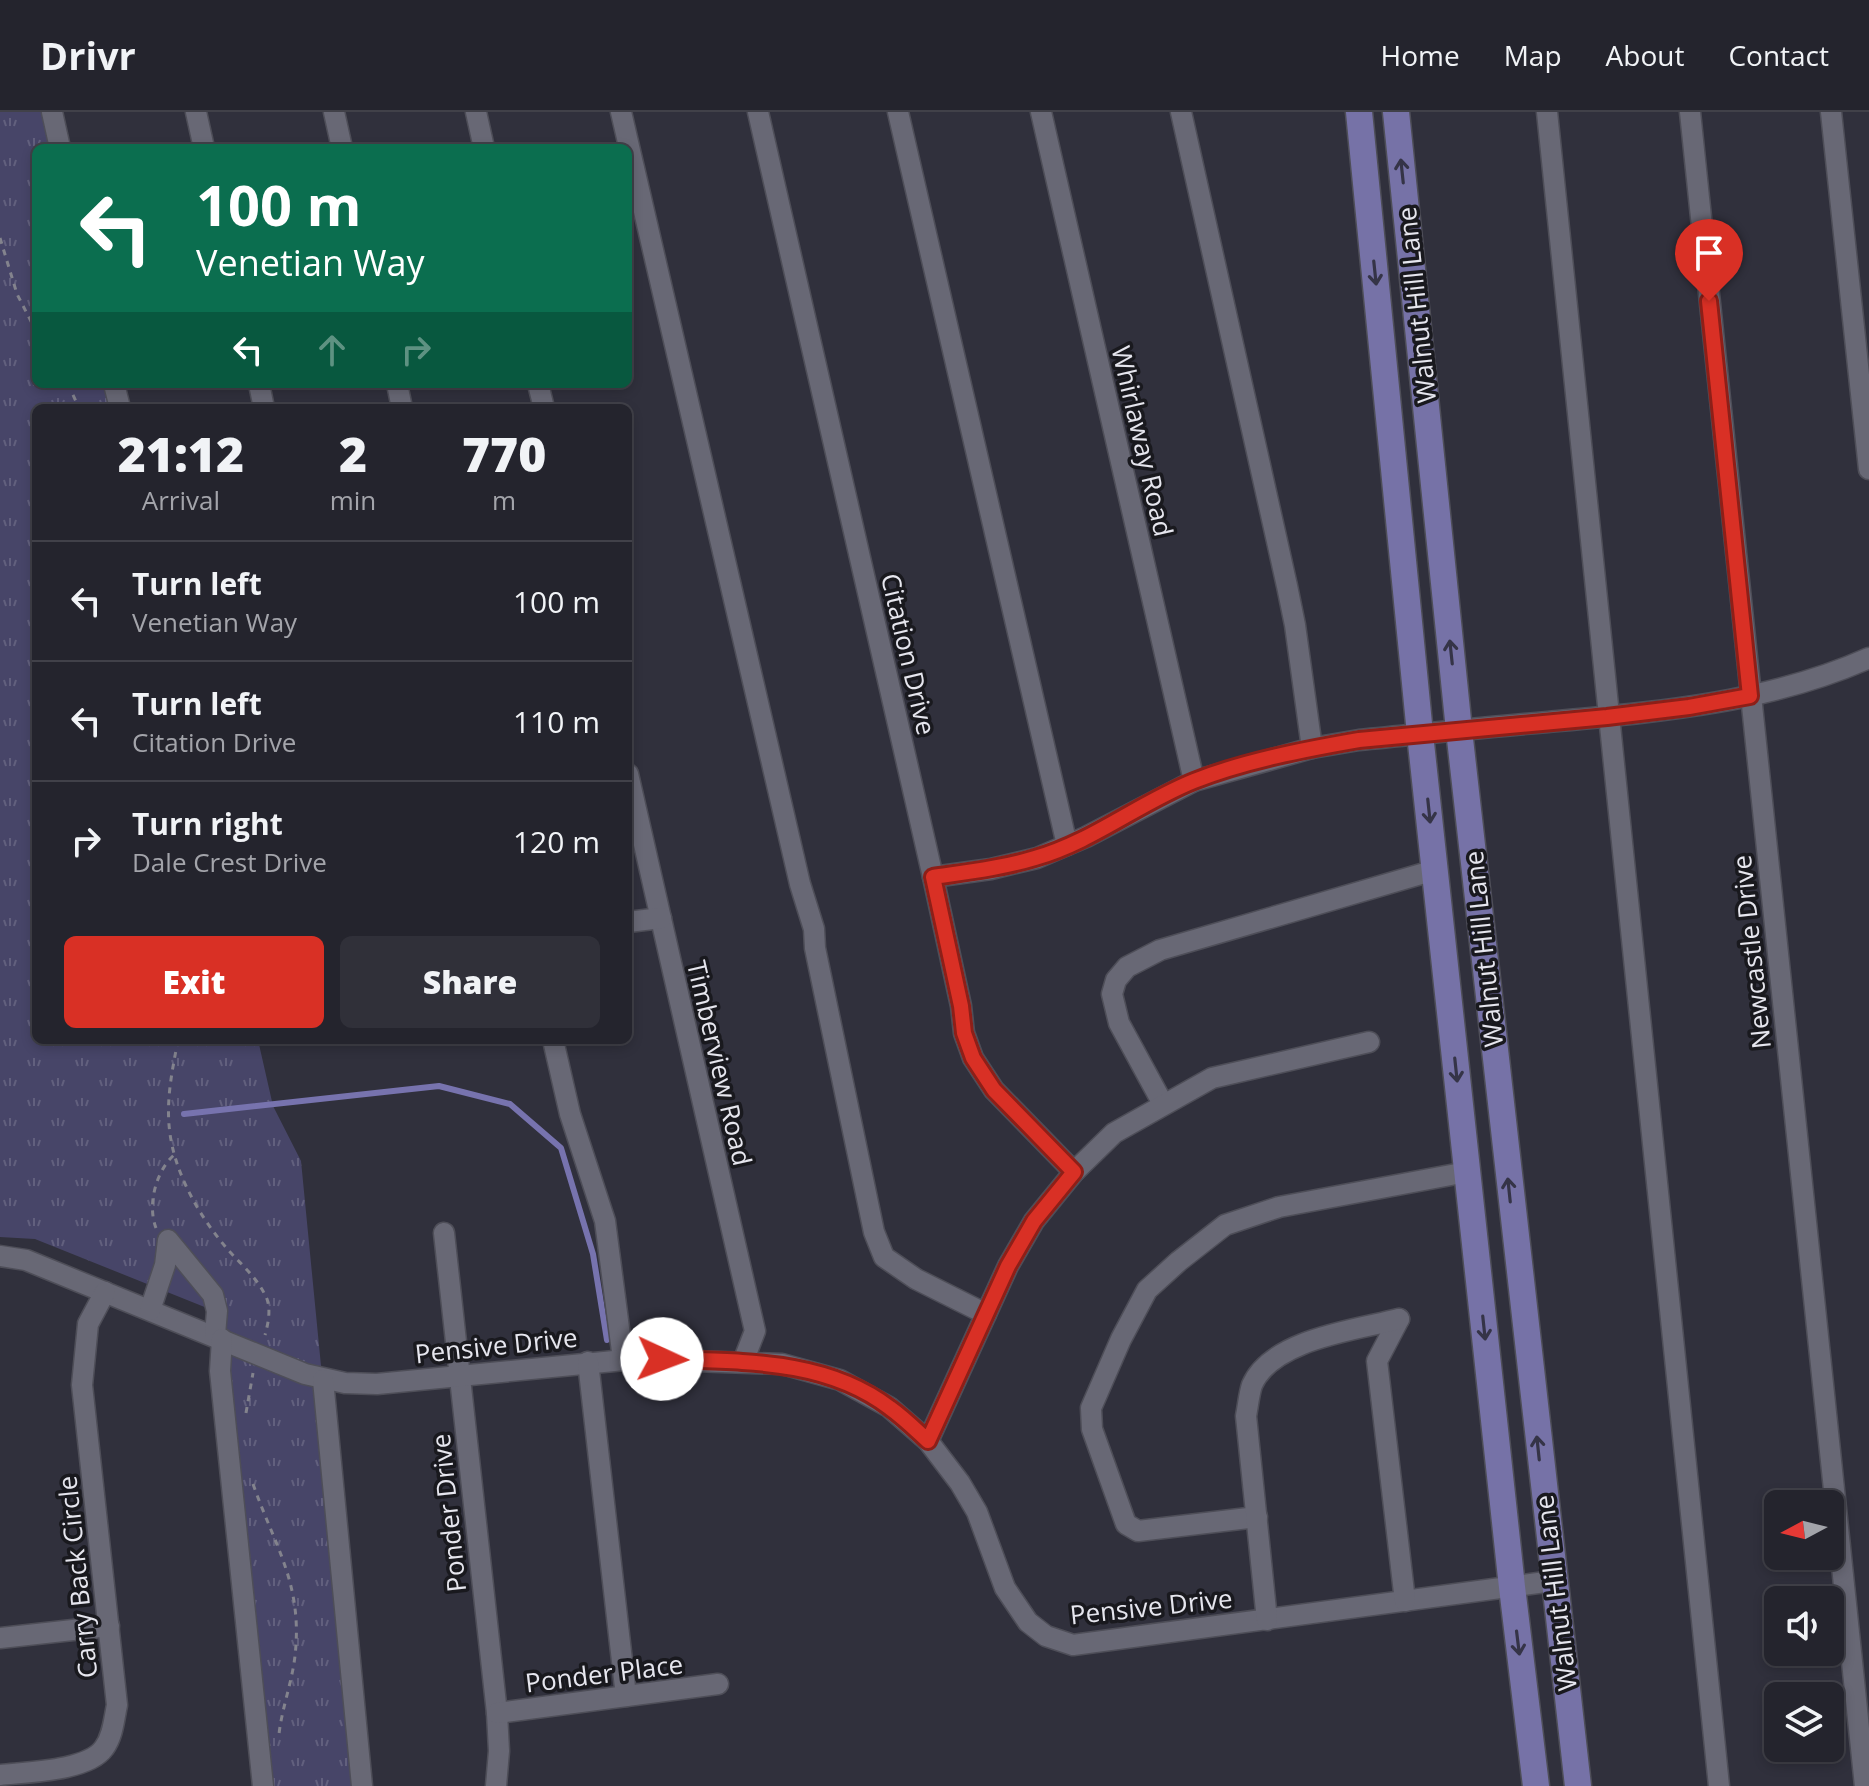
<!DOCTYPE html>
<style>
:root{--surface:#24242d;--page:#303039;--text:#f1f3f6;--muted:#a3a4aa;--line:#414149;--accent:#d93025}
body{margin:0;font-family:"Open Sans",sans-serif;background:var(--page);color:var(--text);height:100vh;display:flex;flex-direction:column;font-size:30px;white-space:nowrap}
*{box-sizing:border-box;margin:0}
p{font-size:26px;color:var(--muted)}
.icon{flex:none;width:44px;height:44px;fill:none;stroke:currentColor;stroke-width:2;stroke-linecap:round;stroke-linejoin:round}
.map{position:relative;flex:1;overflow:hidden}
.drawer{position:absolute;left:32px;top:292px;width:600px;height:640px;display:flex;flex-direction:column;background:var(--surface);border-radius:12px;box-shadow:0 4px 12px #0003,0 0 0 2px var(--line)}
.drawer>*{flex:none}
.banner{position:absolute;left:32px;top:32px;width:600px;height:244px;border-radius:12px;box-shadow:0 4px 12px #0003,0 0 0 2px var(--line);background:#0b6e4f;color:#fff;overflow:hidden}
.needle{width:52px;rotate:263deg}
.buttons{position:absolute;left:1764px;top:1378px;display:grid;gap:16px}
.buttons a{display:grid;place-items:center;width:80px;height:80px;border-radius:12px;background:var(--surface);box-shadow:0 4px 12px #0003,0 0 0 2px var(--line);font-size:40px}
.pin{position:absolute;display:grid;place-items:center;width:68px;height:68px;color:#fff;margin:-82px -34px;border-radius:50% 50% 50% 0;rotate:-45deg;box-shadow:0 0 8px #0007}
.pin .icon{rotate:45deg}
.me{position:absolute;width:88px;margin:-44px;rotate:92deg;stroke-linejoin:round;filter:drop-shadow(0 0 6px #0008)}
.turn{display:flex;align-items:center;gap:28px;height:168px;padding:0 32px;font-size:36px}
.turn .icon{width:104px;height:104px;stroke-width:2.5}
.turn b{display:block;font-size:56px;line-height:68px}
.lanes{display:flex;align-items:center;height:76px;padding:0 32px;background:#0003;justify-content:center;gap:40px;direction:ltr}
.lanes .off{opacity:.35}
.eta{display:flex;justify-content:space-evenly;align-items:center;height:136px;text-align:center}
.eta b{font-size:48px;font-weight:800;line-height:56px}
.primary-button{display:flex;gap:16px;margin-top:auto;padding:16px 32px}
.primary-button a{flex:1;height:92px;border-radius:12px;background:var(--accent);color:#fff;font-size:32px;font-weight:800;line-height:92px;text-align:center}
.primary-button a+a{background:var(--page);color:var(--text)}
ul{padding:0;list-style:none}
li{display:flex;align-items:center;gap:24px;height:120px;padding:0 32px;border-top:2px solid var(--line)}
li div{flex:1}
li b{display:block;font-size:30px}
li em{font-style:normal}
header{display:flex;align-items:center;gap:48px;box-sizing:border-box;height:112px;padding:0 40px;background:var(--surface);border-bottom:2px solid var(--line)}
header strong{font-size:38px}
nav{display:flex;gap:44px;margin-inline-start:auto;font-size:28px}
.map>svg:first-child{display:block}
</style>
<header>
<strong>Drivr</strong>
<nav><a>Home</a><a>Map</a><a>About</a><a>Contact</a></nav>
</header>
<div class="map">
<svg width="1869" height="1674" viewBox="0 0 1869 1674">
<defs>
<pattern id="grass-tufts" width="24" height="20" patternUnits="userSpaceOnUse" patternTransform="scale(2)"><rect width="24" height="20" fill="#474568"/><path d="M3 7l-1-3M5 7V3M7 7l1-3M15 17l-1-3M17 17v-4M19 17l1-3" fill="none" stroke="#62607e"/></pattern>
</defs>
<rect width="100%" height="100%" fill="#30303c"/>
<!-- grass -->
<polygon fill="url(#grass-tufts)" points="0,0 43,0 52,36 36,36 36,272 106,272 112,296 36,296 36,928 258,928 273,994 301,1049 362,1674 273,1674 222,1202 35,1127 0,1125"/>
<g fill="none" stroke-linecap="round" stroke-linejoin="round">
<!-- stream -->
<polyline stroke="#7773ae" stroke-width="6" points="184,1002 439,974 510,992 561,1036 593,1142 607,1228"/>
<defs>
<g id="minor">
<polyline points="52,0 60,36"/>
<polyline points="196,0 204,36"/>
<polyline points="334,0 342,36"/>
<polyline points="476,0 484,36"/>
<polyline points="621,0 800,772 814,817 815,836 874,1120 884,1145 916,1167 986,1202"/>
<polyline points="758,0 933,765 961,894 964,921 973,946 994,978 1074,1060"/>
<polyline points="898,0 1067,733"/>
<polyline points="1041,0 1194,669"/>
<polyline points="1181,0 1287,474 1295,513 1312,636"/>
<polyline points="1547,0 1719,1674"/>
<polyline points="1690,0 1865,1674"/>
<polyline points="1831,0 1869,357"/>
<polyline points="114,272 120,296"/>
<polyline points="259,272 264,296"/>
<polyline points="397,272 402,296"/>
<polyline points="538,272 544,296"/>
<polyline points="628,662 755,1219 743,1250"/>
<path d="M933 765 991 757 1037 746 1086 725 1194 669 1312 636 1359 628C1422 622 1485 615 1548 610 1657 600 1768 591 1869 546"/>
<polyline points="628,810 661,806"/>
<polyline points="553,928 570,1002 605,1109 623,1247"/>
<polyline points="1163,992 1119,911 1112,882 1116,868 1127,855 1160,838 1435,758"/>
<polyline points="444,1121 497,1601 499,1639 496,1674"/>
<polyline points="0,1144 26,1148 305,1262 345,1271 377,1272 635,1247 782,1252 840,1268 889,1295 928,1329 960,1371 977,1400 1005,1476 1028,1510 1046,1524 1073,1533 1553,1469"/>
<polyline points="150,1198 165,1153 168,1128 213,1183 217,1199 215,1223"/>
<polyline points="1399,1207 1377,1249 1405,1489"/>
<polyline points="222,1227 220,1259 263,1674"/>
<polyline points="588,1250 626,1584"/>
<polyline points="323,1268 362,1674"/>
<polyline points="928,1329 1008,1154 1034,1109 1074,1060 1114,1021 1212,966 1369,930"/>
<polyline points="1257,1405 1138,1419 1126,1412 1092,1317 1091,1296 1121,1227 1147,1178 1179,1149 1225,1113 1279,1095 1467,1060"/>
<path d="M1267 1508 1246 1304C1248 1294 1249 1282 1252 1273 1272 1227 1356 1218 1399 1207"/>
<polyline points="0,1526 109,1514"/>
<polyline points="497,1601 718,1572"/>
<path d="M0 1663C27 1660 88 1659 104 1636 113 1624 114 1607 117 1593L82 1273 88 1212 105 1180"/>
</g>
<g id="major">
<polyline points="1359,0 1420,622 1512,1475 1536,1674"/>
<polyline points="1396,0 1459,618 1578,1674"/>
</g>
</defs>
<!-- minor casing -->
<use href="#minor" stroke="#4e4e58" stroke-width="23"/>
<!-- major casing -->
<use href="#major" stroke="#4e4e58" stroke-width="29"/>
<!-- path -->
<g stroke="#83838d" stroke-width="3" stroke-dasharray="6 6" stroke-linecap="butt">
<polyline points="0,126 17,182 36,219"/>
<polyline points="68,272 79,296"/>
<path d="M178 928C168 979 161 1016 183 1067 194 1093 210 1117 229 1139 243 1154 259 1168 267 1187 271 1199 268 1212 265 1223"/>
<path d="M156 1116C147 1093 156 1059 174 1043"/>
<polyline points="246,1301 253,1261"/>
<path d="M253 1372C275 1435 303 1472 295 1544 292 1570 282 1596 279 1622"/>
</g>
<!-- minor -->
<use href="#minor" stroke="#686875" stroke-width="20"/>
<!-- major -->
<use href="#major" stroke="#7672a7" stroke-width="26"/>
</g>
<!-- one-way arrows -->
<defs><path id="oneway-shaft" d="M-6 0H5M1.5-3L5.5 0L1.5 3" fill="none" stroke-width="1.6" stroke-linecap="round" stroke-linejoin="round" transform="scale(2)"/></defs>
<g stroke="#353447">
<use href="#oneway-shaft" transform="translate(1402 59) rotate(-96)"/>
<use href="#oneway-shaft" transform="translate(1375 161) rotate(84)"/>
<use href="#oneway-shaft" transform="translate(1451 540) rotate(-96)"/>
<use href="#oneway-shaft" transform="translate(1429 699) rotate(84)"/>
<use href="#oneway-shaft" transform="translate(1456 958) rotate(84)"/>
<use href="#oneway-shaft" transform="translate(1509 1078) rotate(-96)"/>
<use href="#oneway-shaft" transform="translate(1484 1216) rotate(84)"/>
<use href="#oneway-shaft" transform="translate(1538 1336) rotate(-96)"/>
<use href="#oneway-shaft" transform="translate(1518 1531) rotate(83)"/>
</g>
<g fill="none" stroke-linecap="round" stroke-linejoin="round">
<defs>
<path id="route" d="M662 1247C740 1250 825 1246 890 1296 904 1306 916 1318 928 1329L1008 1154 1034 1109 1074 1060 994 978 973 946 964 921 961 894 933 765C967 760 1002 756 1035 746 1092 730 1139 691 1194 669 1244 649 1307 637 1359 628L1607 605 1689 595 1750 584 1709 189"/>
</defs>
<!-- route casing -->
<use href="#route" stroke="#8d1f18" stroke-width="20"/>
<!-- route -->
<use href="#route" stroke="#d93025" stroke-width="14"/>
</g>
<g text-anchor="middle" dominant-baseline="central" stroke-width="7" stroke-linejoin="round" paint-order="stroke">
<!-- street labels -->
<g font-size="26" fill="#e6e6ee" stroke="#19191e">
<text transform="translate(1416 193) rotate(-96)">Walnut Hill Lane</text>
<text transform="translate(1143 329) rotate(77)">Whirlaway Road</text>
<text transform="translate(909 542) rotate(77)">Citation Drive</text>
<text transform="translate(1483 837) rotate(-96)">Walnut Hill Lane</text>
<text transform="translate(1751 840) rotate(-96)">Newcastle Drive</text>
<text transform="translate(720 951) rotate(77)">Timberview Road</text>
<text transform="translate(496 1233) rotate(-6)">Pensive Drive</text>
<text transform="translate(448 1401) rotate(-96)">Ponder Drive</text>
<text transform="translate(77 1465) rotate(-96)">Carry Back Circle</text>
<text transform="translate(1555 1481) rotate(-97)">Walnut Hill Lane</text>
<text transform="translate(1151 1494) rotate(-6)">Pensive Drive</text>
<text transform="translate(604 1561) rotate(-7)">Ponder Place</text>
</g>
</g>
</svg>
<div class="buttons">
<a><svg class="needle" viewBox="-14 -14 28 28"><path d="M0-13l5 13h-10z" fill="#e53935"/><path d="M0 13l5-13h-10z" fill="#a3a4aa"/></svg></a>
<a><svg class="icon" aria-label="sound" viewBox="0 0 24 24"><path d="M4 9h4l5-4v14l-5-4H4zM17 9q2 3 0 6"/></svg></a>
<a><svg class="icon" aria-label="layers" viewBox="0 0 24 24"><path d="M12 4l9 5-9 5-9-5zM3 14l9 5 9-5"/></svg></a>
</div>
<div class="pin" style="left:1709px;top:189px;background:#d93025"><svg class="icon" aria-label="arrive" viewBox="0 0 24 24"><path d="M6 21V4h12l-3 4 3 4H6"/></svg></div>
<svg class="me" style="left:662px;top:1247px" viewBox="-20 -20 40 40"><circle r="19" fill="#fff"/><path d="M0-13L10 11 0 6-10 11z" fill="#d93025"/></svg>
<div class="banner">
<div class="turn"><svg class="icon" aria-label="left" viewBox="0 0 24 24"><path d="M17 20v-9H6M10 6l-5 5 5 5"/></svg><div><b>100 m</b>Venetian Way</div></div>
<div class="lanes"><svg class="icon" aria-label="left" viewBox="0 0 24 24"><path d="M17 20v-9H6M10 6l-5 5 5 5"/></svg><svg class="icon off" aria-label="ahead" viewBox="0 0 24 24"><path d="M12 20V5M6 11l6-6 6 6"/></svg><svg class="icon off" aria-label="right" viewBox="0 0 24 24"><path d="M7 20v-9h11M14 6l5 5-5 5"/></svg></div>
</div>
<section class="drawer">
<div class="eta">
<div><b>21:12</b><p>Arrival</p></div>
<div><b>2</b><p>min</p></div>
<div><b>770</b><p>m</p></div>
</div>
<ul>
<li><svg class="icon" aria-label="left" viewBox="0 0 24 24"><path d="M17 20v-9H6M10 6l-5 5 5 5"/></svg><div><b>Turn left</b><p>Venetian Way</p></div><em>100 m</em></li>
<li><svg class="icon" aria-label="left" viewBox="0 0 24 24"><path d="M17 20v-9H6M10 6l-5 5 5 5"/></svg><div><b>Turn left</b><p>Citation Drive</p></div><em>110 m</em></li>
<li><svg class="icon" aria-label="right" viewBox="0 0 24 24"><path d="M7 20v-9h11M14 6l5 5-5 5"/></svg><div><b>Turn right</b><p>Dale Crest Drive</p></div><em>120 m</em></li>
</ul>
<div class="primary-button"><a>Exit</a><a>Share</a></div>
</section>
</div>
